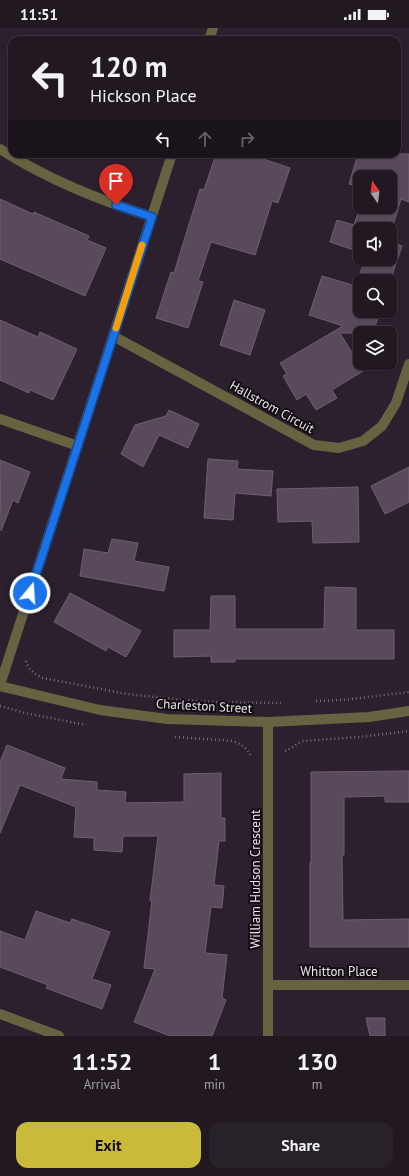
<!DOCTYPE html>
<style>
:root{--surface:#211822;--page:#29212a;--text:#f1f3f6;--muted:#a2a0a5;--line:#3e3740;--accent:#caba3a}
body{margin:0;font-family:"PT Sans",sans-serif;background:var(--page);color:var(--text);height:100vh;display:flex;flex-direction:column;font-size:15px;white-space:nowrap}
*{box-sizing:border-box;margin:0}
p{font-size:13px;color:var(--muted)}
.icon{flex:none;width:22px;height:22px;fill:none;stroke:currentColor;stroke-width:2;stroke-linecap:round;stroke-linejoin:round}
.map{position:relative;height:1008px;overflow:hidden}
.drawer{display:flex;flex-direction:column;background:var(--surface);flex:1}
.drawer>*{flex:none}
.guide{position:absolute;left:8px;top:8px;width:393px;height:122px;border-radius:12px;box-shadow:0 1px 3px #0004,0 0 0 1px var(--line);background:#211822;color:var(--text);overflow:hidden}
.needle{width:26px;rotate:346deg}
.tools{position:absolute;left:353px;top:142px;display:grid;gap:8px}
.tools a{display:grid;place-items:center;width:44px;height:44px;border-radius:8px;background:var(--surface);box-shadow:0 1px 3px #0004,0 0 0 1px var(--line);font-size:20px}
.pin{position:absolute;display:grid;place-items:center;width:34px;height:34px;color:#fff;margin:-41px -17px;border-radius:50% 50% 50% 0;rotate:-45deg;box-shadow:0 0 4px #0007}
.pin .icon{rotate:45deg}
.me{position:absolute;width:44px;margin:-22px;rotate:18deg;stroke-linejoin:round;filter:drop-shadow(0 0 3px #0008)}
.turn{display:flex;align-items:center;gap:14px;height:84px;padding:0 16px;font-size:18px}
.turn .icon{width:52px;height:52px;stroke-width:2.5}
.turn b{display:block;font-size:28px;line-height:34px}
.lanes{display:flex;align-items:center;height:38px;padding:0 16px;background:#0003;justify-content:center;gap:20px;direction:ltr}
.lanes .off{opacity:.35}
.eta{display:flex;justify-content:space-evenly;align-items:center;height:68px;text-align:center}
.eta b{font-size:24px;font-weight:600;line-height:28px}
.button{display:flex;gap:8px;margin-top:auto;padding:8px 16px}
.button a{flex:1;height:46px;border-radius:12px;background:var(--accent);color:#111;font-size:16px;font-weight:600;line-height:46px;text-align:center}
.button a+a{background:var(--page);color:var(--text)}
.status{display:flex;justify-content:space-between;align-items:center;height:28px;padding:0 20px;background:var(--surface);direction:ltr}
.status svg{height:11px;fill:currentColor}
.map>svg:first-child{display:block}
</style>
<div class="status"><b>11:51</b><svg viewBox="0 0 49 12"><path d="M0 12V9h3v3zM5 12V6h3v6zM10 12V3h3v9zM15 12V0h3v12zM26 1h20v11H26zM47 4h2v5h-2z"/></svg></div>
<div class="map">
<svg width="409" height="1008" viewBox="0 0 409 1008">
<rect width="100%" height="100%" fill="#2c202e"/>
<!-- building -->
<g fill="#584a5a" stroke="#6e5f70">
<polygon points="216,126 249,126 290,140 278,175 272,173 255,227 211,214 198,253 203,254 188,300 156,290 171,244 174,245 200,161 204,162"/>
<polygon points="358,126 373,126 386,130 388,126 409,126 409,174 401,171 390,207 390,201 360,201 360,224 330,214 337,192 354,197 360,179 390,179 390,149 360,149 360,159 349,156"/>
<polygon points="0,171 33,186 34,184 89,208 87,212 106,220 85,268 0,231"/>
<polygon points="390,214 402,218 390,253 360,253 360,283 380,283 373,305 340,305 363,343 332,362 337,370 316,382 306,366 297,372 283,348 287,346 280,335 343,298 309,287 322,248 356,258 365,231 390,231"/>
<polygon points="234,272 265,282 250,327 220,317"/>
<polygon points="0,292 38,309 40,304 77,321 53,372 30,362 29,365 0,352"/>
<polygon points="169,382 199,396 188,420 159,407 143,439 121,426 135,397 166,388"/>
<polygon points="208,431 238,433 237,441 273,443 271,468 235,465 233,492 204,490"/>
<polygon points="0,432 30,444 18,475 13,472 1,503"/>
<polygon points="409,439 409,474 385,486 371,458"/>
<polygon points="358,459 359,514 313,515 312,493 278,494 277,461"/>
<polygon points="112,511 138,515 134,533 169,539 164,563 80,548 84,521 108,525"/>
<polygon points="325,559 356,560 356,602 394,602 394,631 235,631 235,634 211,634 211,628 174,629 174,602 210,602 211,568 235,568 235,601 324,601"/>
<polygon points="70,565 141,603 126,629 108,619 106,623 54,594"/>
<polygon points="7,717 65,740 61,751 97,754 97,762 126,764 125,775 184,774 184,746 221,745 221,790 225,790 225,813 219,813 214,857 224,858 222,880 211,879 205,925 227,927 222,970 226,972 212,1008 170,1008 134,994 155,941 144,940 152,873 150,873 158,808 123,808 122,824 94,822 94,810 74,809 76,779 20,757 0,805 0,734"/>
<polygon points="409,743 409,774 385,774 385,768 344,769 344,827 342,827 343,892 409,891 409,919 310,919 310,835 311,835 311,744"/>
<polygon points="36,883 70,895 72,891 110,904 92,951 111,957 102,981 46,960 48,957 0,939 0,903 25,912"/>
<polygon points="366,990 385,990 385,1008 370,1008"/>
</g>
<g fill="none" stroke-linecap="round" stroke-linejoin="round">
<!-- path -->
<g stroke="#786d79" stroke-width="2.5" stroke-dasharray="1 3" stroke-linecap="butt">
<path d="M26 633C28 642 36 647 43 650L127 666 175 671 213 674 281 675"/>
<polyline points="316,673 343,672 409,664"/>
<polyline points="0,678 25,685 86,697"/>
<path d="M175 709 233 713C241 716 247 720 251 728"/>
<path d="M285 723C291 721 296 716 303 713L359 709 409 703"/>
</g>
<!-- minor -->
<g stroke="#676341" stroke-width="10">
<polyline points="209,12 213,0"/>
<path d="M0 121C49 152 97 171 152 189"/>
<polyline points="113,308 314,417 339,420 363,413 382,398 396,375 409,336"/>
<polyline points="0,391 78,418"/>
<polyline points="0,657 172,126"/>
<polyline points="268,694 268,1008"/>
<polyline points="269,957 409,957"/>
<polyline points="0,986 59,1008"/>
</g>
<!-- tertiary -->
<polyline stroke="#676341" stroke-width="10" points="0,658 100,682 167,691 268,694 369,689 409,683"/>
</g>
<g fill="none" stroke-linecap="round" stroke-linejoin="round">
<defs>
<polyline id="route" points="30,565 152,189 116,177"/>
</defs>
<!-- route casing -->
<use href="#route" stroke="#114b97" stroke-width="10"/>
<!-- route -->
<use href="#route" stroke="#1a73e8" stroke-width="7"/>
<!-- slow -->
<polyline stroke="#f59e0b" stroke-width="7" points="116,300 142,217"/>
</g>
<g text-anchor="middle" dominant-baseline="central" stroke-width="4" stroke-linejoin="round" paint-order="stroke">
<!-- street labels -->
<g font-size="13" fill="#ede4ed" stroke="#110c12">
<text transform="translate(272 379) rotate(29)">Hallstrom Circuit</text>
<text transform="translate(204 678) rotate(3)">Charleston Street</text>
<text transform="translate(255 851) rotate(-90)">William Hudson Crescent</text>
<text x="339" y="943">Whitton Place</text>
</g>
</g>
</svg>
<div class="tools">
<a><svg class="needle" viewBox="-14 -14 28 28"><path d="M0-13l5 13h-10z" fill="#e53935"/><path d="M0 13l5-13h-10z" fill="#a2a0a5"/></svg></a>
<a><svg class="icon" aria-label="sound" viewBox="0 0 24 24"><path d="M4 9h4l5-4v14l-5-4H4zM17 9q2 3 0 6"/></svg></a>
<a><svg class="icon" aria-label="search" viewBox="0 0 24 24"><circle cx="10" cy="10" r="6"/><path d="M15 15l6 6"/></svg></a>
<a><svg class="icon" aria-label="layers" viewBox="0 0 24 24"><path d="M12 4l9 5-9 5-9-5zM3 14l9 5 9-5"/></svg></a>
</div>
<div class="pin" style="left:116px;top:177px;background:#d93025"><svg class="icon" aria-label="arrive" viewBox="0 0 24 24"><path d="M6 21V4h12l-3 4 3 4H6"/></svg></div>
<svg class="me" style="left:30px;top:565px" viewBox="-20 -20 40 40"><circle r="17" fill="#1a73e8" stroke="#fff" stroke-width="3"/><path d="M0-11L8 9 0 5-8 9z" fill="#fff"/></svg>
<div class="guide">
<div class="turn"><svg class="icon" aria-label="left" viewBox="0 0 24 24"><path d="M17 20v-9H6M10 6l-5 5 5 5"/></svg><div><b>120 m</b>Hickson Place</div></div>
<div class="lanes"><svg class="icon" aria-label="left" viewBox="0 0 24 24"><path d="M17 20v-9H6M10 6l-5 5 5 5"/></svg><svg class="icon off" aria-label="ahead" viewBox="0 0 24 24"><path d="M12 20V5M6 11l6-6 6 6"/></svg><svg class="icon off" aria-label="right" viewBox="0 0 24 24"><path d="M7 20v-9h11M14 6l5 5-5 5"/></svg></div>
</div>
</div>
<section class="drawer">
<div class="eta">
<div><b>11:52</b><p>Arrival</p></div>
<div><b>1</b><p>min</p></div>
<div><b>130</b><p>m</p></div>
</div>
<div class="button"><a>Exit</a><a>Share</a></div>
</section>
